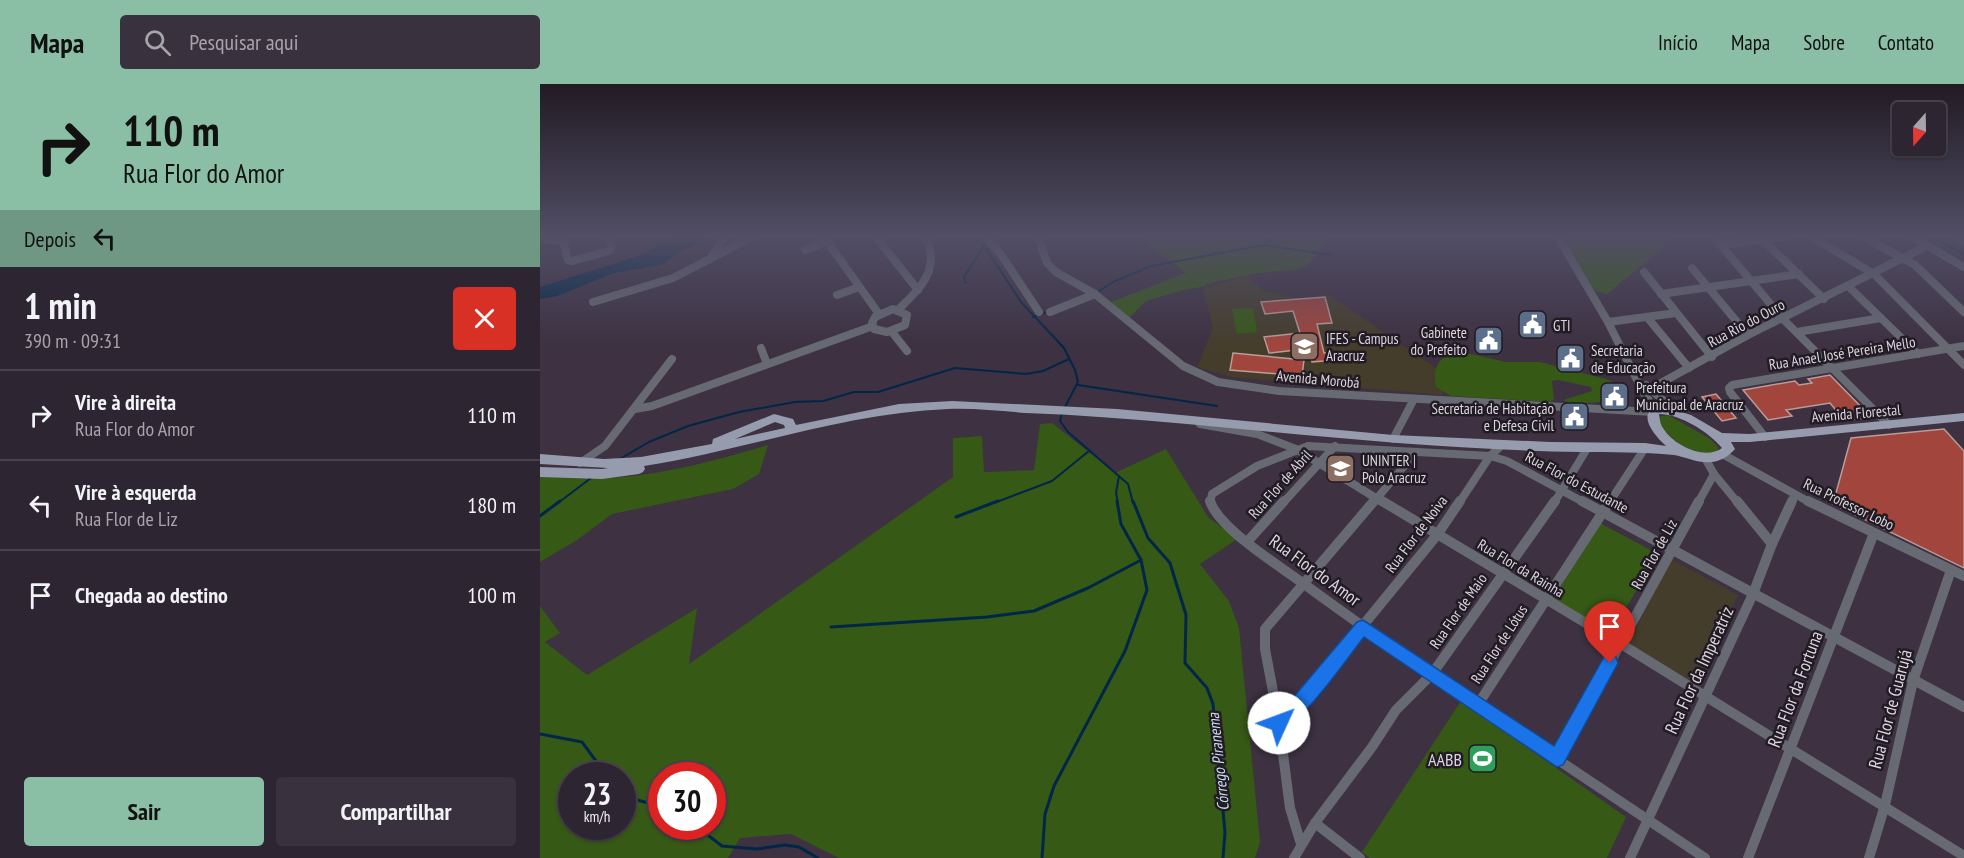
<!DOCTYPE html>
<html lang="pt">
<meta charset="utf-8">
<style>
:root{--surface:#2e2532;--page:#3a313e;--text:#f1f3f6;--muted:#a7a5ac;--line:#49424d;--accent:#8abfa5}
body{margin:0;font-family:"PT Sans Narrow",sans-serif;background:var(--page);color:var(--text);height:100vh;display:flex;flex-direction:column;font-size:22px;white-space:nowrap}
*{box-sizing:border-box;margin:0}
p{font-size:20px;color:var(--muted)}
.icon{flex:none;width:33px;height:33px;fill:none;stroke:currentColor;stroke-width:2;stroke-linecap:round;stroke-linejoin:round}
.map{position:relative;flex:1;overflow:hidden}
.panel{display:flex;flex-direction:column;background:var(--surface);width:540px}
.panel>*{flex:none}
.top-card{background:#8abfa5;color:#111;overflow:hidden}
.needle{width:39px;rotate:200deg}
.controls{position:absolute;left:1352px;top:18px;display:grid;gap:12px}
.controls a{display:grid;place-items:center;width:54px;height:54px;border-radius:6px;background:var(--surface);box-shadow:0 2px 4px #0004,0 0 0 2px var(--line);font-size:30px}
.speed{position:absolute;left:18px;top:678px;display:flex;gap:12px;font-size:30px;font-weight:700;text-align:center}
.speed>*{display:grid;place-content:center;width:78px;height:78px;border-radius:50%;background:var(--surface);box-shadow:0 2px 4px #0004,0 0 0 2px var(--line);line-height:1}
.speed small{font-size:15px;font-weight:400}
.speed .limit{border:9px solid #d22;background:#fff;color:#111}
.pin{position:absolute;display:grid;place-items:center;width:51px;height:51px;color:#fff;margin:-62px -26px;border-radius:50% 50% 50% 0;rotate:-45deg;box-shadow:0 0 6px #0007}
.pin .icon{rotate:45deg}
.me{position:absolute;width:66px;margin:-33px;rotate:47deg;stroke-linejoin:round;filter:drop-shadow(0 0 4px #0008)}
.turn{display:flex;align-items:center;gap:21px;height:126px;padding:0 24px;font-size:27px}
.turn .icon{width:78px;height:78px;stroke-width:2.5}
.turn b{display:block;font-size:42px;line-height:51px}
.then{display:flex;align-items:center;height:57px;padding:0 24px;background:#0003;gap:12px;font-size:22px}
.round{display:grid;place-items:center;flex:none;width:63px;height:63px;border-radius:6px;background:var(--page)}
.headline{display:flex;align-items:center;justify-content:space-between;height:102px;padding:0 24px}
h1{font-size:36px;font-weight:600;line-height:45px}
.cta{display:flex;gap:12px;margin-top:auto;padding:12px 24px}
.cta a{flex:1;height:69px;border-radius:6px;background:var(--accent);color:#111;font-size:24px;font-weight:600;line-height:69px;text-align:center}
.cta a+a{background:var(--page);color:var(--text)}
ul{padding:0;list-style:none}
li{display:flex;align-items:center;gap:18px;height:90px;padding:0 24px;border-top:2px solid var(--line)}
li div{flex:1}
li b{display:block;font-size:22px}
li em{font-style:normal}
header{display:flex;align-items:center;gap:36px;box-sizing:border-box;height:84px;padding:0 30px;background:var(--accent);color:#111}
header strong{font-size:28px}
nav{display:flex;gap:33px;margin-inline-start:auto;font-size:21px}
.search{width:420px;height:54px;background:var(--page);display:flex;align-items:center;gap:15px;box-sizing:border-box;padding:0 21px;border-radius:6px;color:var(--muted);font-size:22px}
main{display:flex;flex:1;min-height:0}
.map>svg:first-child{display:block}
</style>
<header>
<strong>Mapa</strong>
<div class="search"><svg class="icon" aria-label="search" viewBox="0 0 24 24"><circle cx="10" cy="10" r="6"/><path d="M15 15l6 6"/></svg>Pesquisar aqui</div>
<nav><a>Início</a><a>Mapa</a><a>Sobre</a><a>Contato</a></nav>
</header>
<main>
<section class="panel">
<div class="top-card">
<div class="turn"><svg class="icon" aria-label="right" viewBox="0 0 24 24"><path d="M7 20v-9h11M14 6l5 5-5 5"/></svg><div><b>110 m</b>Rua Flor do Amor</div></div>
<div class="then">Depois<svg class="icon" aria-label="left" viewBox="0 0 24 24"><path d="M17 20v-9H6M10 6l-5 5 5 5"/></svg></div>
</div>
<div class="headline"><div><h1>1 min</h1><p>390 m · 09:31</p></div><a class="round" style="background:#d93025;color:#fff"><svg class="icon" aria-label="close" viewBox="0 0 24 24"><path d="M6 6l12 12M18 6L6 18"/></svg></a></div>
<ul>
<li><svg class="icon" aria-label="right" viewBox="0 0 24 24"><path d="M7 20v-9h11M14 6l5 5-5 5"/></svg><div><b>Vire à direita</b><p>Rua Flor do Amor</p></div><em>110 m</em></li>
<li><svg class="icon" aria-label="left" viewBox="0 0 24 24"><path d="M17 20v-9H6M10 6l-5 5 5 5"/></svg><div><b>Vire à esquerda</b><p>Rua Flor de Liz</p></div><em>180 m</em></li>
<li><svg class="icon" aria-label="arrive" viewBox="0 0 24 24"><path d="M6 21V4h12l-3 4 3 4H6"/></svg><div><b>Chegada ao destino</b></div><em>100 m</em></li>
</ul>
<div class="cta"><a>Sair</a><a>Compartilhar</a></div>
</section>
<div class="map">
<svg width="1424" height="774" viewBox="0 0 1424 774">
<rect width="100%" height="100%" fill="#3d3142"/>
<!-- education -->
<g fill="#443d2c">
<polygon points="708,191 722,206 760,215 789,211 896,284 903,311 691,293 657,283 673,244 663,205"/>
<polygon points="1131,475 1198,511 1155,602 1088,560"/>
</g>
<!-- green -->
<g fill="#365916" fill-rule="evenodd">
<polygon points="597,153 794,153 784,159 770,179 759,185 712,190 666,200 667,202 643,206 606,217 589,234 571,218 646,189"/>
<polygon points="1023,153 1130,153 1132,157 1067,210 1053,206"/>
<polygon points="713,224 717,248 697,250 692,225"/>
<path d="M918 267 966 278H1000L1066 295 1075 299 1080 306 1073 317 1033 320 1023 316 1052 307 1051 303 1018 296 1012 297 1014 316 1009 318 911 312 896 303C892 283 899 272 918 267Z"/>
<path d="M1128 331 1169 354 1178 363V369C1156 375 1129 356 1119 338L1121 332Z"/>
<path d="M512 339 575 389 626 365 668 433 697 455 660 480 689 517 699 544 720 758 715 774H299L251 750 200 754 188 774H0V522L20 549 5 558 47 591 157 524 149 580 413 393V354L442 352 444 388 494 386 500 340ZM32 692H82V742H32ZM122 692H172V742H122Z"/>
<path d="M228 361 219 390 193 405 72 430 37 456 0 478V392C22 392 43 395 65 394 120 392 176 376 228 361Z"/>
<polygon points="1060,439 1118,470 1071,549 1013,516"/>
<polygon points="921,617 1086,733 1067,774 830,774 822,768"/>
</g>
<!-- water -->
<polygon fill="#002748" points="132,153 163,154 154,162 141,166 124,180 74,189 17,212 0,215 0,203 101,171"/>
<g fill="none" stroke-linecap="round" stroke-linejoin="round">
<!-- stream-far1 -->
<g stroke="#002748" stroke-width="2">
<polyline points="441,153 446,157 443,160 481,218 524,264 535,286 538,298 525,323"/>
<polyline points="1392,153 1424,170"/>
<polyline points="724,161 734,153"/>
<polyline points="426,199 424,193 443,164 443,160"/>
<polyline points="556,209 573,198 611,182 724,161 790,171"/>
<polyline points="493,233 509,227"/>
<polyline points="538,301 677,322"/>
<polyline points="522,328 520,337 528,348 588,400 593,419"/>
<polyline points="78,376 109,358 148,342 199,328 255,318 283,317 314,308 338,308 415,284 486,290 503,287 529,275"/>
<polyline points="18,419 51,394"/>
<polyline points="454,419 512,397 549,367"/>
<polyline points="578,419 576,409 579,392"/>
</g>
<!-- stream -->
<g stroke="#002748" stroke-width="3">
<polyline points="593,417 608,454 630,479 646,531 645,579 667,604 673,620 685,748 683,774"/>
<polyline points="0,432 20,417"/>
<polyline points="416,433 458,417"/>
<polyline points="291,543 447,533 494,527 548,504 601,476"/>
<polyline points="0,650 42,658 67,692"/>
<polyline points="82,708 94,715 122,723"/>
<polyline points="156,742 182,762 217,765 245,761 259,763 278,774"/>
<polyline points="502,774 505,730 514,702 585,567 607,506 601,476 581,440 577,417"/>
</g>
</g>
<!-- building -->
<g fill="#a2453d" stroke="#b89d99" stroke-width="1.5">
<polygon points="785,213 792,239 777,240 784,269 793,268 796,276 772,278 766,259 765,265 729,269 724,253 760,249 753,227 725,230 721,218"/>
<polygon points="693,269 764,276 762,292 690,286"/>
<polygon points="1290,291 1331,333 1305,337 1290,319 1246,326 1252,332 1228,336 1203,306 1255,297 1259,301 1272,299 1268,295"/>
<polygon points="1176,310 1196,334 1182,337 1162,313"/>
<polygon points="1404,345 1424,367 1424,484 1293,420 1311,354"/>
</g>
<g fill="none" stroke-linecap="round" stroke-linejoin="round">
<!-- minor-far1 -->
<g stroke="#676a73" stroke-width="8">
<polyline points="6,153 7,156 25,157"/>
<polyline points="22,153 28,176 32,177 69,167 72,162 68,153"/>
<polyline points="284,153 339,230"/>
<polyline points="336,153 378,206"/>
<polyline points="446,153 460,169 499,228"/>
<polyline points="498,153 507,179 516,188 555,210 643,282 678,298 739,307 1113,328"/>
<polyline points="1018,153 1068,238 1102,306 1115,326"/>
<polyline points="1174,153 1245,237 1349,341"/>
<polyline points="1220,153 1284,215"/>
<polyline points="1272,153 1334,190 1424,281"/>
<polyline points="1324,153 1375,181 1424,228"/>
<polyline points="1372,153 1424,183"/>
<polyline points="1417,153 1424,157"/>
<polyline points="1181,161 1244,153"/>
<polyline points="265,166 287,157"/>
<polyline points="172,171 185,153"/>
<polyline points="1152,184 1208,251"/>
<polyline points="1104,188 1172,273"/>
<polyline points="1308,202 1378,270"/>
<polyline points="1121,210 1259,190"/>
<polyline points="297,211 319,203"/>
<polyline points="53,218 133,194 212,153"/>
<polygon points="353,225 367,231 365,241 347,248 334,245 332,239 335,233"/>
<path d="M358 226C381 203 400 187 386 153"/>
<polyline points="510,228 555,210"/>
<polyline points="1107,233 1149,284"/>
<polyline points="1068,238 1136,229"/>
<polyline points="352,248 367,267"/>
<polyline points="1257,248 1341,234"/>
<polyline points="221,264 227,280"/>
<polyline points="1106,301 1135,327"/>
<polyline points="1102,306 1110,305 1208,251 1387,162"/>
<polyline points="95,325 112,322 333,242"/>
<polyline points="660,340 717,350 756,365 844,419"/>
<polyline points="1225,353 1190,308 1189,304 1192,301 1424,262"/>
<polyline points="853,355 873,317"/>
<polyline points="1184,371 1271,419"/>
<polyline points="40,379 65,362 132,275"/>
<polyline points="1174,390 1198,419"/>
<polyline points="670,419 672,410 717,382 768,362 950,372 967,377 1045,419"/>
<polyline points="743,419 795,362"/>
<polyline points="833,419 876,368"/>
<polyline points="919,419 950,372 962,361"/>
<polyline points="1014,419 1048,363"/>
<polyline points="1069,419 1105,364"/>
<polyline points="1158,419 1174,390 1165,374"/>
<polyline points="1251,419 1255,411"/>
</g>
<!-- minor -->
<g stroke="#676a73" stroke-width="10">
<path d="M670 417C679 445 740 482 764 500 895 596 1031 684 1165 774"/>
<polyline points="842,417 1081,560 1424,772"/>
<polyline points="1042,417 1424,623"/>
<polyline points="1197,417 1232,460"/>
<polyline points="1268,417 1424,492"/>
<polyline points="707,458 744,417"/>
<polyline points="937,622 1070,417"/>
<polyline points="739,639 752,628 897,451 920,417"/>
<polyline points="1017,675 1159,417"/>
<polyline points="775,739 820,774"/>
<polyline points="761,760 750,724 739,639 725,565 725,545 834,417"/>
<polyline points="754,774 775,739 832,663 856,626 892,590 1015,417"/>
<polyline points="1090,774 1213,510 1232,460 1252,417"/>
<polyline points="1208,774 1334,449"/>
<polyline points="1329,774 1345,721 1373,597 1411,486"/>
</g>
<!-- major -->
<path fill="#969cae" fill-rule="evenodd" d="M412 317 577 325 853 351 1010 358 1105 359 1126 362C1114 351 1095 329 1119 321L1151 331 1182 349 1210 350 1424 329V337L1210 358H1191L1195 365C1189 372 1181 377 1172 378 1159 380 1146 373 1134 371 1102 368 1071 368 1040 368 908 366 777 352 647 340 593 335 540 331 486 329 460 327 434 324 408 325 305 329 206 366 104 382L105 385 103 388 99 390 62 395 0 393V383L62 385 68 384 0 380V370L64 375 101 373 172 360 173 355 234 330 253 335 256 341 359 320ZM1119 330C1140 330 1169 348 1182 364 1165 377 1133 361 1123 344 1120 340 1120 335 1119 330ZM235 338 244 341 245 344 195 355Z"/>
</g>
<!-- sky -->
<linearGradient id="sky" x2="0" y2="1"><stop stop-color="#221b24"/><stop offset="0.58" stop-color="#514e65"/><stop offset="1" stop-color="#514e65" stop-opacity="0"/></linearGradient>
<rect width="1424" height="262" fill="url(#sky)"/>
<!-- route -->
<path fill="#1a73e8" stroke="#114b97" stroke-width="1.5" d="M823 536 1014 662 1064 573 1070 571 1076 573 1078 579 1023 681 1017 683 824 553C805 577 765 636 739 647L733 645 730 639 733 633 746 622 817 538Z"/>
<!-- icons -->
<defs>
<symbol id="civic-square" viewBox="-11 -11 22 22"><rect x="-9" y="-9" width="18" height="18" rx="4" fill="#5c6f8a" stroke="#211b23"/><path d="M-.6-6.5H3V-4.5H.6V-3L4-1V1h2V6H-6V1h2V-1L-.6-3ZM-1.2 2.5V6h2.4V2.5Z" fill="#fff"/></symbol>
<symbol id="university-square" viewBox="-11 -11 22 22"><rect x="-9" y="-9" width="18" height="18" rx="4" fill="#8d6e63" stroke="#211b23"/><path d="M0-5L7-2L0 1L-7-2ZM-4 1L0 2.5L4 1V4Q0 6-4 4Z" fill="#fff"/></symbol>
<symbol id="stadium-square" viewBox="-11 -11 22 22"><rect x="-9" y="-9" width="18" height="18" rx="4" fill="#2e9e5b" stroke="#211b23"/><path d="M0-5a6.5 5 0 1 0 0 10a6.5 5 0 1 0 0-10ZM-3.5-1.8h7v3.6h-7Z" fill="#fff"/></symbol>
</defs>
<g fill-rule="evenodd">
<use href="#civic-square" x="976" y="224" width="33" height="33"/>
<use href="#civic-square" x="932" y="240" width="33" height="33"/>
<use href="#university-square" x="748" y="246" width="33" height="33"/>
<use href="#civic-square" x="1014" y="258" width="33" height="33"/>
<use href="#civic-square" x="1058" y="296" width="33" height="33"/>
<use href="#civic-square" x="1018" y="316" width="33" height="33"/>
<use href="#university-square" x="784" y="368" width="33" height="33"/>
<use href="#stadium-square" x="926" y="658" width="33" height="33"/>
</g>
<g text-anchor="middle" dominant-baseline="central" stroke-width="5" stroke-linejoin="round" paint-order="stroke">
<!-- street labels -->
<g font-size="15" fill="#dcd4df" stroke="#211b23">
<text transform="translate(1206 239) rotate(-28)">Rua Rio do Ouro</text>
<text transform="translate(1302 269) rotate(-9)">Rua Anael José Pereira Mello</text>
<text transform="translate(778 295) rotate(5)">Avenida Morobá</text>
<text transform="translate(1316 329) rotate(-5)">Avenida Florestal</text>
<text transform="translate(1037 398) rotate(28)">Rua Flor do Estudante</text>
<text transform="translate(740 400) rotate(-48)">Rua Flor de Abril</text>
<text transform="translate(1309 420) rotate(26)">Rua Professor Lobo</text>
<text transform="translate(876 450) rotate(-53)">Rua Flor de Noiva</text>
<text transform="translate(1114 470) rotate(-61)">Rua Flor de Liz</text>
<text transform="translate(981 484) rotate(31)">Rua Flor da Rainha</text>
<text transform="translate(918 527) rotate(-55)">Rua Flor de Maio</text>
<text transform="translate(959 560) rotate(-57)">Rua Flor de Lótus</text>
</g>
<!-- poi labels -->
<g font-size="15" fill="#dcd4df" stroke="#211b23" text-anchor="start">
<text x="1013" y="241">GTI</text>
<text x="927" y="248" text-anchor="end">Gabinete<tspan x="927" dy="17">do Prefeito</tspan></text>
<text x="786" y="254">IFES - Campus<tspan x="786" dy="17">Aracruz</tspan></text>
<text x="1051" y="266">Secretaria<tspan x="1051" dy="17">de Educação</tspan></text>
<text x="1096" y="303">Prefeitura<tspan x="1096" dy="17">Municipal de Aracruz</tspan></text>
<text x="1014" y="324" text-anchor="end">Secretaria de Habitação<tspan x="1014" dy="17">e Defesa Civil</tspan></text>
<text x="822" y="376">UNINTER |<tspan x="822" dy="17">Polo Aracruz</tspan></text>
</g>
<!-- water labels -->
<g font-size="16" font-style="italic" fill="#cadcee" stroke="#211b23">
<text transform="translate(678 678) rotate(-96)">Córrego Piranema</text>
</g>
<!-- near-street labels -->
<g font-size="18" fill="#dcd4df" stroke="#211b23">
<text transform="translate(775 486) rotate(36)">Rua Flor do Amor</text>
<text transform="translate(1159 586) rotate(-65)">Rua Flor da Imperatriz</text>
<text transform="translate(1255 605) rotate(-69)">Rua Flor da Fortuna</text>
<text transform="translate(1350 625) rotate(-75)">Rua Flor de Guarujá</text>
</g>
<!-- near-poi labels -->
<g font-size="18" fill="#dcd4df" stroke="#211b23" text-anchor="end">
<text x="922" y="675">AABB</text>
</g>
</g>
</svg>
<div class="controls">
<a><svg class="needle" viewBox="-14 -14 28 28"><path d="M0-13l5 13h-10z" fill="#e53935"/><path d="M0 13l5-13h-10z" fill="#a7a5ac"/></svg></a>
</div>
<div class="speed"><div>23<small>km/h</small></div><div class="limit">30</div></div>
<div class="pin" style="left:1070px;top:579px;background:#d93025"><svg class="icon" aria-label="arrive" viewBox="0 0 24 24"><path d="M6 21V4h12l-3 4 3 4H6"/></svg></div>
<svg class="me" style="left:739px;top:639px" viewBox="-20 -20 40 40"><circle r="19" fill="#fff"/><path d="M0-13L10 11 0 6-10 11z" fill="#1a73e8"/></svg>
</div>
</main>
